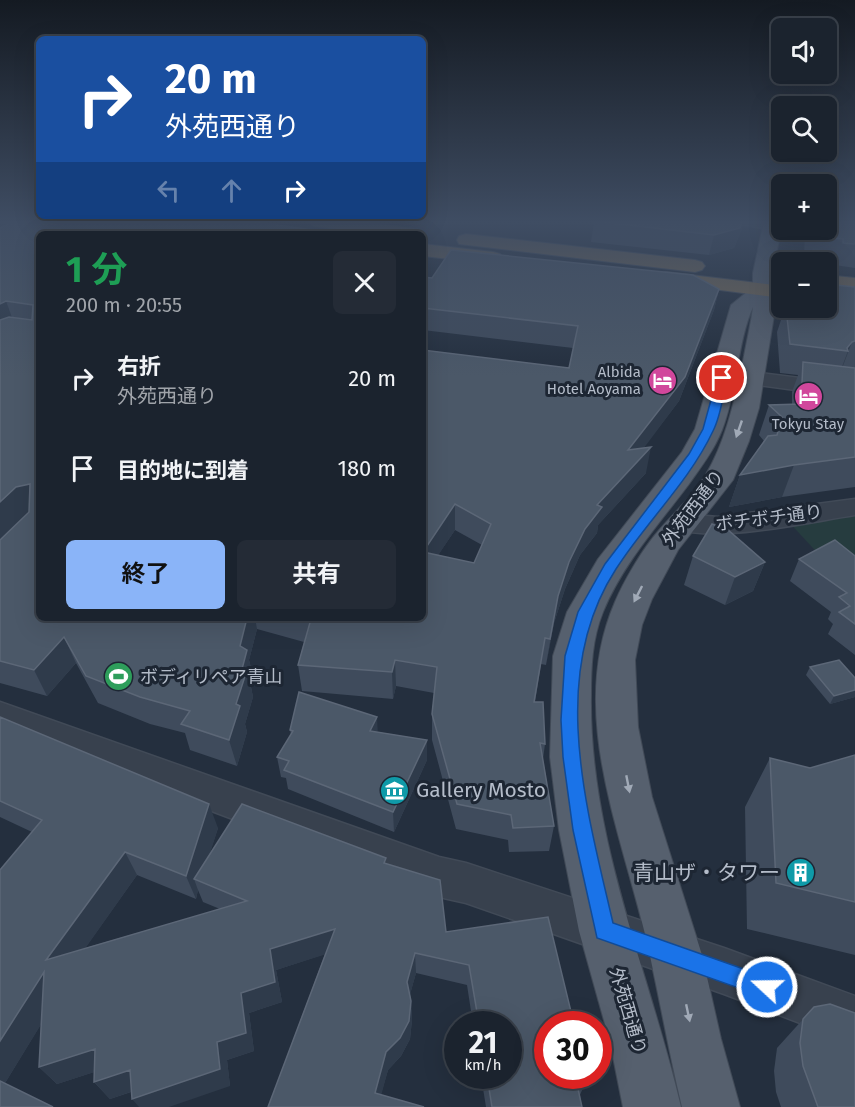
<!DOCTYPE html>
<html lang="ja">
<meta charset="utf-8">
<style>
:root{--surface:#1b232e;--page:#242b36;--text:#f1f3f6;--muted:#a0a4aa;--line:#39404a;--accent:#8ab4f8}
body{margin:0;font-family:"Fira Sans","Noto Sans JP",sans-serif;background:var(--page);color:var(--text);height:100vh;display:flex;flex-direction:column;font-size:22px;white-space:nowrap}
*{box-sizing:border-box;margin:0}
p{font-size:20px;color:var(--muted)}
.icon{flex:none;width:33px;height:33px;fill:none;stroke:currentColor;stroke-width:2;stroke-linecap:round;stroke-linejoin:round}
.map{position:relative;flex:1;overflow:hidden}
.sheet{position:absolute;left:36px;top:231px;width:390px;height:390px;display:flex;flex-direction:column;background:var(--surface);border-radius:9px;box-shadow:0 6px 24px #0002,0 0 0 2px var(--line)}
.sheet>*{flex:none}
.guide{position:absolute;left:36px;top:36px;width:390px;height:183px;border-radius:9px;box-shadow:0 6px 24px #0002,0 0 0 2px var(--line);background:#1a4fa0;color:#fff;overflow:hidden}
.fabs{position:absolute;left:771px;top:18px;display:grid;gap:12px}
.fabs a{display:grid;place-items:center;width:66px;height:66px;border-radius:9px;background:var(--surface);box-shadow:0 6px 24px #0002,0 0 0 2px var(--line);font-size:30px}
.speed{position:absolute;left:444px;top:1011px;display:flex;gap:12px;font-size:30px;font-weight:700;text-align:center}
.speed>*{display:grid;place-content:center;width:78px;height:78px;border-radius:50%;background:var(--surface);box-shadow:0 6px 24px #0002,0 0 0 2px var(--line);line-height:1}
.speed small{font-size:15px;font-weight:400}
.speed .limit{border:9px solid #d22;background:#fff;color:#111}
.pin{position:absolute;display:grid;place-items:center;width:51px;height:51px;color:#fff;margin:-26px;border:3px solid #fff;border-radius:50%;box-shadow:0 2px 6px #0007}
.me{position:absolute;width:66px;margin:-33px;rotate:291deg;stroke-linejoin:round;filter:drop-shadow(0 0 4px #0008)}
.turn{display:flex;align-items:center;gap:21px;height:126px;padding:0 30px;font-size:27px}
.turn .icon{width:78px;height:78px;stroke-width:2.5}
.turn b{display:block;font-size:42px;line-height:51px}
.lanes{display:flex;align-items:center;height:57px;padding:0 30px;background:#0003;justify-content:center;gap:30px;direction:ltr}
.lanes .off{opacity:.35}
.round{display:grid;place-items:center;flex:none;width:63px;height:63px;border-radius:9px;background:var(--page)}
.overview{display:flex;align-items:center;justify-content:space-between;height:102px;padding:0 30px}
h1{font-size:36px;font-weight:700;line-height:45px;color:#1e9e55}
.action{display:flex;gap:12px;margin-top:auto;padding:12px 30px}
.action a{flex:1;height:69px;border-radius:9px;background:var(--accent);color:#111;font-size:24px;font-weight:700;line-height:69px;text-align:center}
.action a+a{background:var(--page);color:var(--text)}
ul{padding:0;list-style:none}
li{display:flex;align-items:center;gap:18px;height:90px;padding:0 30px}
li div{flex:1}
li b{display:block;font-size:22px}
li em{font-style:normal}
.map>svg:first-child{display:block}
</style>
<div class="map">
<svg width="855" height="1107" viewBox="0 0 855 1107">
<rect width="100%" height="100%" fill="#242f3e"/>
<!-- green -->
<polygon fill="#263c3f" points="855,512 855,581 824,560 786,519"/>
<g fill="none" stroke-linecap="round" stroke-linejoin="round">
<defs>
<g id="minor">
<polygon points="741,221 776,221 780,225 772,230 743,224"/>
<polygon points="752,372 840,383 838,378 841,373 855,372 855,398 744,383 741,378 744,373"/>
<path d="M855 499V515C803 523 724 542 674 529L670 523 674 517 684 514 718 517Z"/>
<polygon points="0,702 439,857 466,863 724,948 855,996 855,1044 724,994 466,903 439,897 0,731"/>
</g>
<path id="major" d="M764 221 782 223 773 273 775 309 759 408 749 441 733 480 678 550 652 599 642 625 635 660 638 727 652 797 702 955 721 1039 740 1107H682C670 1057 661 1006 650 956 626 841 565 717 615 602 624 581 641 552 655 535 670 516 692 498 705 476 727 440 735 397 744 356 747 340 751 323 753 307 737 342 737 393 722 430 714 450 701 467 689 484 659 524 622 565 603 612 592 639 591 667 591 696 589 839 649 971 681 1107H623L610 1042 579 931 559 830 550 757 553 656 567 612 598 559 682 452 695 429 731 305 753 287V273Z"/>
<g id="highway">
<polygon points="305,221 359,221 415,229 421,230 424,234 373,234 314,226"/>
<polygon points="466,234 695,260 702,262 705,266 702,270 695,272 459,244 457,240 459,236"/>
<polygon points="423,244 493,252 500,254 503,258 500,262 493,264 423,256"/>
<polygon points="666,272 782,286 782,298 659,282 656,278 659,274"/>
<polygon points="826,275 855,278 855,290 826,287"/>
</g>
</defs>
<!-- minor casing -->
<use href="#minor" stroke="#414a57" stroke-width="3"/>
<!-- major casing -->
<use href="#major" stroke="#414a57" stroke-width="2"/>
<!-- highway casing -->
<use href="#highway" stroke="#434c59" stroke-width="2"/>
<!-- minor -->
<use href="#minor" fill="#38414e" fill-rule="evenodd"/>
<!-- major -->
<use href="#major" fill="#56606e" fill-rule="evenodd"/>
<!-- highway -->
<use href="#highway" fill="#746855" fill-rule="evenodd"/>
</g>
<!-- wall -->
<g fill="#3f4b5c" fill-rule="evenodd">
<path d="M0 221 313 230 314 234H39V618H423V350L569 368 573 348 423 330V277L719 289 714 310 679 401 643 448 646 473 598 525 597 533 580 555 565 589 554 623 546 665 541 664 535 702 545 744 543 759 554 826 549 851 509 852 508 840 456 829 432 740V714L434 693 396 686 393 699 302 691 298 665 304 642 257 629 249 660 253 676 251 687 253 697 245 724 247 732 237 766 190 750 185 733 150 724 98 703 76 663 47 696 0 683V540L29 512H27L0 539ZM455 530 482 545 474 563 438 555Z"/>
<polygon points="855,221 855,268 835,265 835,261 804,257 805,230 826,230"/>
<polygon points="594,222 743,226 734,248 709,255 591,242"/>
<polygon points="855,287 855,487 782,497 729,507 740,475 764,441 759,435 769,405 792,405 792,392 798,375 780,373 777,332 781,320 780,313 782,308 826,308"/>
<polygon points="693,556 765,562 753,591 725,605 684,585"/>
<polygon points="855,556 855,655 828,634 833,624 828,619 831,612 790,581 799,559"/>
<polygon points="810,667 855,678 855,697 830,704 806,675"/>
<path d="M0 717 218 828 209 855 386 863 446 932 587 1078 580 1095 582 1107H486L481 1076H508V1024H473L467 985 416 973 410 994 411 1001 412 1020 410 1039 401 1056 388 1070 381 1094 268 1107 325 954 276 970 282 1002 249 1013 254 1051 227 1060 230 1086 131 1092 110 1099 94 1082V1072L57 1084 39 1067 41 1024 5 1083 0 1107 32 832 0 817ZM137 875 196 899 198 890 203 902 220 909 85 948Z"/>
<polygon points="290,730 378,732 427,740 427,760 394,832 288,789 286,778 281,777 277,757 291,735"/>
<polygon points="855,755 855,955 747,929 745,807 770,758 810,768"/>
<polygon points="814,1007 855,1107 781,1107 776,1092 774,1071 777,1048"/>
</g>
<!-- shaded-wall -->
<g fill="#2f3b4b">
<polygon points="0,221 28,221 0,236"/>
<polygon points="742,221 744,221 743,226 734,248 709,255 714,235"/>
<polygon points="719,289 714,310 679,401 623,476 628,450"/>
<polygon points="6,301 14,323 0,330 0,304"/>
<polygon points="852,342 841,371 840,372 848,351 847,348"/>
<polygon points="651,447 646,473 598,525 597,533 580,555 565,589 554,623 546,665 558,596 569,562 585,529 597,505"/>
<polygon points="794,465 782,497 729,507 740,475"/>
<polygon points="30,484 39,510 27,512 0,539 0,502 16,487"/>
<polygon points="455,504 455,530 423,578 423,552"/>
<polygon points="765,562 753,591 725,605 735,577"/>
<polygon points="247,618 255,618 257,629 249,660 253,676 251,687 253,697 245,724 247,732 237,766 229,740 242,669 240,646"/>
<polygon points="64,637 76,663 47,696 34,670"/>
<polygon points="395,660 396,686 393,699 392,672"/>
<polygon points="855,690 855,697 830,704 834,696"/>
<polygon points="377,717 378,737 370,731"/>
<polygon points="427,740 427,760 394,832 393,812"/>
<polygon points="209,804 218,828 201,882 194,879 198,890 196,899 186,876"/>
<polygon points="125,852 137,875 63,980 46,960"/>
<polygon points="335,929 339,950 276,970 282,1002 249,1013 254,1051 227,1060 230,1086 169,1107 139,1107 132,1099 217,1042 241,993 270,949"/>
<polygon points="415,953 416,973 408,1002 407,982"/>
<polygon points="44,972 61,992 2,1088 0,1087 0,1041"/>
<polygon points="411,1001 412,1020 410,1039 401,1056 388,1070 378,1107 375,1093 386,1052"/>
<polygon points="95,1049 110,1067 57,1084 39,1067"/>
<polygon points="130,1070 145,1087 110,1099 94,1082"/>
</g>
<!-- building -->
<g fill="#4b5868" stroke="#5c6777" stroke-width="1.5">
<polygon points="14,221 249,221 313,230 308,234 39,234 39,618 247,618 240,646 247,650 242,669 247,670 236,704 240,706 229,740 181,724 190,711 140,697 86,676 64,637 34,670 0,661 0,540 29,512 30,484 16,487 0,502 0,320 9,317 32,320 33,305 6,301 0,304 0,228"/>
<polygon points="594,221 742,221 740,228 714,235"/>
<polygon points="826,221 855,221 855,244 843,243 843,239 811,235 811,230 826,230"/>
<polygon points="451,250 693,275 719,289 685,377 628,450 651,447 597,505 602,507 585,529 569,562 558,596 550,639 545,638 534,702 543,702 545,744 540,743 554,826 513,828 511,815 457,804 432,714 437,667 395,660 392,672 298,665 311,619 309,618 423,618 423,552 474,563 491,524 455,504 423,552 423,350 569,368 578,326 423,308 423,277 432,278"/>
<polygon points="826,284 855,287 855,341 852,342 847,348 848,351 790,344 786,308 826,308"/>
<polygon points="803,362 855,368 855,457 794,465 740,475 768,436 777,435 782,417 769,405 801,404"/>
<polygon points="712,524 728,530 765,562 735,577 693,556"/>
<polygon points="835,540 855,556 855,624 839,612 850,606 839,597 847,593 799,559"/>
<polygon points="839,660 855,678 855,690 834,696 810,667"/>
<polygon points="299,692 377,717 370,731 427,740 393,812 284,770 289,761 277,757 293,731 290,730"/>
<polygon points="0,717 209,804 186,876 125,852 46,960 247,901 194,879 242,804 386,858 384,863 440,880 446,932 548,917 574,1024 548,1024 548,1076 587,1076 587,1078 576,1080 582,1107 492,1107 487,1076 508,1076 508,1024 479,1024 469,965 415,953 407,982 411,1001 409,1021 400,1038 386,1052 375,1093 424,1107 268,1107 335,929 270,949 275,982 241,993 246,1033 217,1042 220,1069 132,1099 130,1070 94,1082 95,1049 39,1067 44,972 0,1041 0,870 42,820 0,801"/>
<polygon points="855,755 855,902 776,883 770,758 810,768"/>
<polygon points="830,1004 855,1013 855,1107 818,1107 803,1066 800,1043 803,1019 814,1007"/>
<polygon points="0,1081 53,1107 0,1107"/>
</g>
<!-- one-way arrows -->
<defs><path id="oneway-solid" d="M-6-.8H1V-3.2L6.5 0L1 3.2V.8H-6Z" transform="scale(1.5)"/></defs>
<g fill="#a1aab7">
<use href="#oneway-solid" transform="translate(739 429) rotate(109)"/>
<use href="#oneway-solid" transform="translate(638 594) rotate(117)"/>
<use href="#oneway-solid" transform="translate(628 784) rotate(79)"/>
<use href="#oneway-solid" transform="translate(688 1013) rotate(78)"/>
</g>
<!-- sky -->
<linearGradient id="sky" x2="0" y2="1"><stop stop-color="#141a22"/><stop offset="0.59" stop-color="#3f4d63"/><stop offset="1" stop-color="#3f4d63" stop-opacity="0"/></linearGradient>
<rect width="855" height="376" fill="url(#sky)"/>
<!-- route -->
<path fill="#1a73e8" stroke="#114b97" stroke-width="1.5" d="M722 375 727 378C723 395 721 416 713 431 689 482 646 522 616 569 547 675 587 810 613 923L775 980 778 987 775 995 767 998 597 938 573 830 563 757 561 720 565 656 578 612 605 564 689 454 703 429 717 378Z"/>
<!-- icons -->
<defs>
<symbol id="hotel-disc" viewBox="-11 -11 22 22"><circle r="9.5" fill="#d1479c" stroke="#1d2633"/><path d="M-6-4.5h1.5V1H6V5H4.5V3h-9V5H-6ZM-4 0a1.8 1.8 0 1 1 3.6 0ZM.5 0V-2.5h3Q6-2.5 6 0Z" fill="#fff"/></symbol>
<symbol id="stadium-disc" viewBox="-11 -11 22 22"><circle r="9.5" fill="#2e9e5b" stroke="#1d2633"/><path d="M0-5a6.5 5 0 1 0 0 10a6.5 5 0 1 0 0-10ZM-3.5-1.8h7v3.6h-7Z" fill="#fff"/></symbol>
<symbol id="museum-disc" viewBox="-11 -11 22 22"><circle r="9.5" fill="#0f9aa8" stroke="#1d2633"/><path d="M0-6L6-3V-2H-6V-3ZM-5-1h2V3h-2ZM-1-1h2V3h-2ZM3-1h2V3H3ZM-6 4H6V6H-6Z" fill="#fff"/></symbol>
<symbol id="building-disc" viewBox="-11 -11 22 22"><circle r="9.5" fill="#0f9aa8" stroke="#1d2633"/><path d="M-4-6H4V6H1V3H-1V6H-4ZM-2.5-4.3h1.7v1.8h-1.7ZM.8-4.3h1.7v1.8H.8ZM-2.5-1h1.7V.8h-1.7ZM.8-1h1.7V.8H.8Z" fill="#fff"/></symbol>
</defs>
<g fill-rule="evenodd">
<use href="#hotel-disc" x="646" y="364" width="33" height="33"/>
<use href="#hotel-disc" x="792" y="380" width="33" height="33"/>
<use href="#stadium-disc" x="102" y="660" width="33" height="33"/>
<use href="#museum-disc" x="378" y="774" width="33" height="33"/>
<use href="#building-disc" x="784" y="856" width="33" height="33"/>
</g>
<g text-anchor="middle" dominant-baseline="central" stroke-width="6" stroke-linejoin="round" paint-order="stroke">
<!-- far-poi labels -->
<g font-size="15" fill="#b4bcc9" stroke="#1d2633" text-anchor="end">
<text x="641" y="372">Albida<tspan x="641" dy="17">Hotel Aoyama</tspan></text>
<text x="808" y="424" text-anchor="middle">Tokyu Stay</text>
</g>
<!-- street labels -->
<g font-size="18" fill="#b4bcc9" stroke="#1d2633">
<text transform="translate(693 508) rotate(-53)">外苑西通り</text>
<text transform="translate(769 518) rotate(-7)">ボチボチ通り</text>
<text transform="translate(628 1011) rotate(74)">外苑西通り</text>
</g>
<!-- poi labels -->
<g font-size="18" fill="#b4bcc9" stroke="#1d2633" text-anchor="start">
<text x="140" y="677">ボディリペア青山</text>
</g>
<!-- near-poi labels -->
<g font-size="21" fill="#b4bcc9" stroke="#1d2633" text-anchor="start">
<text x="416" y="790">Gallery Mosto</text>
<text x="780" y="873" text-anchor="end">青山ザ・タワー</text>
</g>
</g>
</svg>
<div class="fabs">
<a><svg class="icon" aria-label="sound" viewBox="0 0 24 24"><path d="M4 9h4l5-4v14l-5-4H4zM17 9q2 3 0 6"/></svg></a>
<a><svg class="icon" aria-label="search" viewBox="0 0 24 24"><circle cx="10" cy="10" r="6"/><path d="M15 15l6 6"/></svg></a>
<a>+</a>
<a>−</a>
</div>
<div class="speed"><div>21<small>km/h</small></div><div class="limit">30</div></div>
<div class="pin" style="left:722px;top:378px;background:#d93025"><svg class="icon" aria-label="arrive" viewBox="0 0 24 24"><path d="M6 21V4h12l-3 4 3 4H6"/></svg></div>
<svg class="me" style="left:767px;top:987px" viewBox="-20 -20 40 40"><circle r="17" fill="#1a73e8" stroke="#fff" stroke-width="3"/><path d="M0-11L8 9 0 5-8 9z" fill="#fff"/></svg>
<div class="guide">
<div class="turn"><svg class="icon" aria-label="right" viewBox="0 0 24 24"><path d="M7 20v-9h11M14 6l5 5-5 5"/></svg><div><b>20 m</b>外苑西通り</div></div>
<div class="lanes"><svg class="icon off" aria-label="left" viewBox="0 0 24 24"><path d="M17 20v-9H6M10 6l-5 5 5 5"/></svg><svg class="icon off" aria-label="ahead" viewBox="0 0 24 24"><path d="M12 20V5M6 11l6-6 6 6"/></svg><svg class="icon" aria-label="right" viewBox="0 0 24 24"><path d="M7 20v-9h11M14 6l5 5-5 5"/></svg></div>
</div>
<section class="sheet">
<div class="overview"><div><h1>1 分</h1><p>200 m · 20:55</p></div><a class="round"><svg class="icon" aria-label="close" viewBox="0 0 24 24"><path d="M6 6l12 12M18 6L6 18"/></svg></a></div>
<ul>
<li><svg class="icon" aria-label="right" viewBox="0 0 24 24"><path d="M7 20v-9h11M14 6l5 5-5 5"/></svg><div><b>右折</b><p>外苑西通り</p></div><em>20 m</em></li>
<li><svg class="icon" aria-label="arrive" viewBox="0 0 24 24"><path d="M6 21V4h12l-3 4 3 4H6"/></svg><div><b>目的地に到着</b></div><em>180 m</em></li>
</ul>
<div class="action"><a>終了</a><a>共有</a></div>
</section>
</div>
